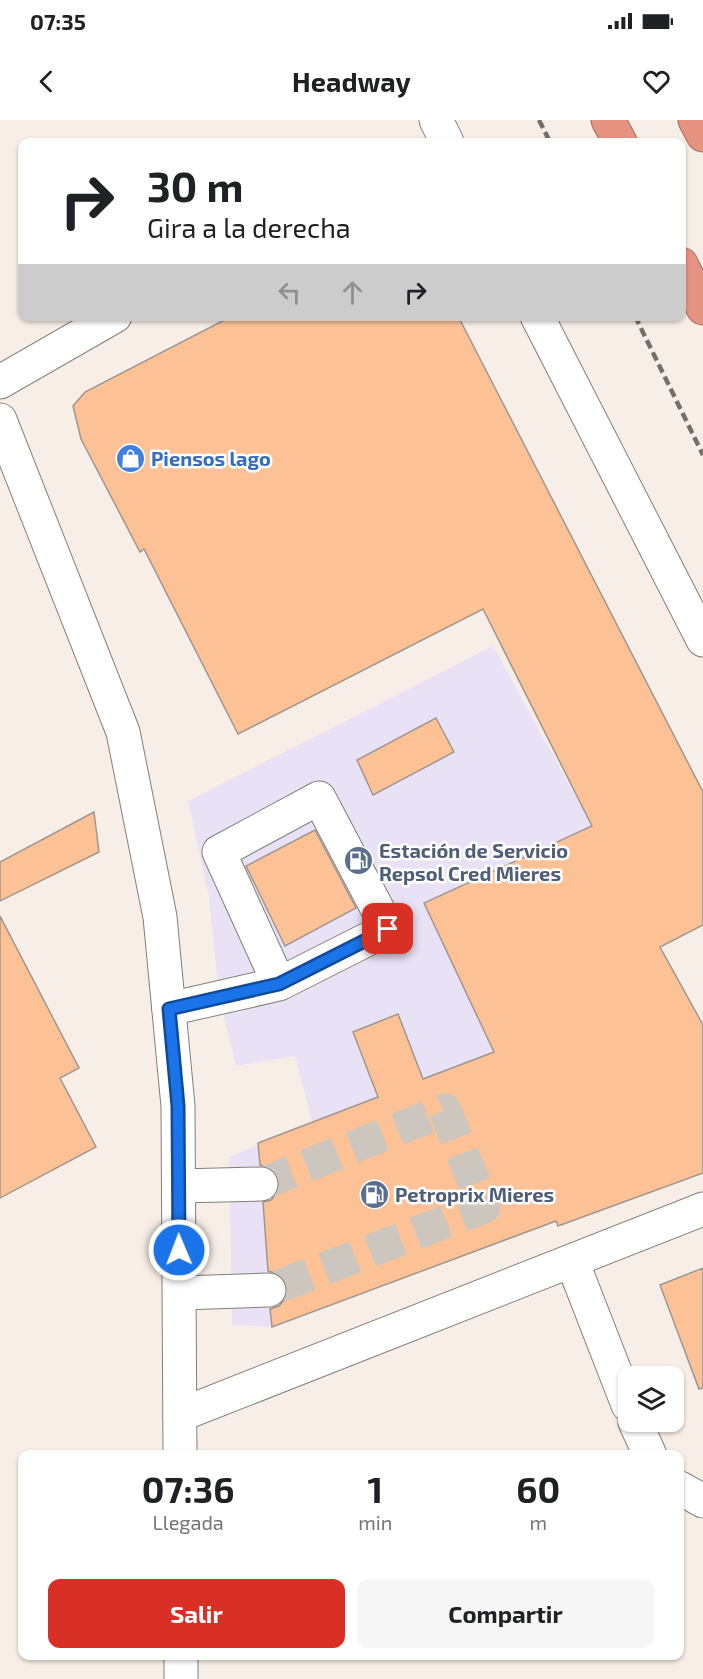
<!DOCTYPE html>
<html lang="es">
<meta charset="utf-8">
<style>
:root{--surface:#fff;--page:#f6f6f6;--text:#202124;--muted:#757577;--accent:#d93025}
body{margin:0;font-family:"Exo 2",sans-serif;background:var(--page);color:var(--text);height:100vh;display:flex;flex-direction:column;font-size:22px;white-space:nowrap}
*{box-sizing:border-box;margin:0}
p{font-size:20px;color:var(--muted)}
.icon{flex:none;width:33px;height:33px;fill:none;stroke:currentColor;stroke-width:2;stroke-linecap:round;stroke-linejoin:round}
.map{position:relative;flex:1;overflow:hidden}
.panel{position:absolute;left:18px;top:1330px;width:666px;height:210px;display:flex;flex-direction:column;background:var(--surface);border-radius:12px;box-shadow:0 2px 4px #0004}
.panel>*{flex:none}
.hud{position:absolute;left:18px;top:18px;width:668px;height:183px;border-radius:12px;box-shadow:0 2px 4px #0004;background:#fff;color:var(--text);overflow:hidden}
.buttons{position:absolute;left:618px;top:1246px;display:grid;gap:12px}
.buttons a{display:grid;place-items:center;width:66px;height:66px;border-radius:12px;background:var(--surface);box-shadow:0 2px 4px #0004;font-size:30px}
.pin{position:absolute;display:grid;place-items:center;width:51px;height:51px;color:#fff;margin:-26px;border-radius:12px;box-shadow:0 3px 9px #0006}
.me{position:absolute;width:66px;margin:-33px;rotate:359deg;stroke-linejoin:round;filter:drop-shadow(0 0 4px #0008)}
.turn{display:flex;align-items:center;gap:21px;height:126px;padding:0 30px;font-size:27px}
.turn .icon{width:78px;height:78px;stroke-width:2.5}
.turn b{display:block;font-size:42px;line-height:51px}
.lanes{display:flex;align-items:center;height:57px;padding:0 30px;background:#0003;justify-content:center;gap:30px;direction:ltr}
.lanes .off{opacity:.35}
.eta{display:flex;justify-content:space-evenly;align-items:center;height:102px;text-align:center}
.eta b{font-size:36px;font-weight:700;line-height:42px}
.cta{display:flex;gap:12px;margin-top:auto;padding:12px 30px}
.cta a{flex:1;height:69px;border-radius:12px;background:var(--accent);color:#fff;font-size:24px;font-weight:700;line-height:69px;text-align:center}
.cta a+a{background:var(--page);color:var(--text)}
.status{display:flex;justify-content:space-between;align-items:center;height:42px;padding:0 30px;background:var(--surface);direction:ltr}
.status svg{height:16px;fill:currentColor}
header{display:flex;justify-content:space-between;align-items:center;height:78px;padding:0 30px;background:var(--surface);font-size:27px;font-weight:700}
.map>svg:first-child{display:block}
</style>
<div class="status"><b>07:35</b><svg viewBox="0 0 49 12"><path d="M0 12V9h3v3zM5 12V6h3v6zM10 12V3h3v9zM15 12V0h3v12zM26 1h20v11H26zM47 4h2v5h-2z"/></svg></div>
<header><svg class="icon" aria-label="back" viewBox="0 0 24 24"><path d="M15 5l-7 7 7 7"/></svg>Headway<svg class="icon" aria-label="heart" viewBox="0 0 24 24"><path d="M12 20l-8-8c-3-5 5-10 8-4 3-6 11-1 8 4z"/></svg></header>
<div class="map">
<svg width="703" height="1559" viewBox="0 0 703 1559">
<rect width="100%" height="100%" fill="#f7efe7"/>
<!-- commercial -->
<polygon fill="#e9e2f7" points="493,526 592,706 424,784 494,932 469,942 532,1110 272,1207 232,1205 229,1037 312,1002 295,936 236,946 219,877 209,777 188,681"/>
<!-- building -->
<g fill="#fcc296" stroke="#9f9690" stroke-width="1.5">
<polygon points="232,196 458,196 703,672 703,805 660,827 703,905 703,1053 558,1106 556,1101 272,1207 270,1189 279,1186 285,1179 288,1169 285,1160 278,1154 268,1151 263,1082 271,1080 277,1073 280,1063 277,1055 270,1048 260,1045 258,1023 378,977 353,912 398,894 423,959 494,932 424,783 592,706 483,489 238,614 144,429 140,432 81,319 73,286 85,272"/>
<polygon points="436,598 454,632 373,675 357,640"/>
<polygon points="94,692 99,732 0,781 0,742"/>
<polygon points="315,710 356,788 285,826 246,746"/>
<polygon points="0,796 79,948 60,958 96,1027 0,1078"/>
<polygon points="703,1148 703,1268 699,1269 660,1165"/>
</g>
<g fill="none" stroke-linecap="round" stroke-linejoin="round">
<!-- minor-tunnel -->
<polyline stroke="#cdc6bf" stroke-width="33" stroke-dasharray="33 16" stroke-linecap="butt" points="261,1064 445,990 484,1087 269,1170"/>
<defs>
<g id="minor">
<polyline points="436,0 447,22"/>
<polyline points="537,196 703,520"/>
<polyline points="0,262 115,196"/>
<polyline points="0,300 123,612 160,797 178,986 180,1335"/>
<polyline points="169,889 279,864 388,809 319,678 219,732 279,864"/>
<polyline points="179,1066 261,1064"/>
<polyline points="572,1141 628,1285"/>
<polyline points="180,1173 269,1170"/>
<polyline points="180,1295 703,1089"/>
<polyline points="635,1302 650,1335"/>
<polyline points="680,1368 703,1381"/>
<polyline points="181,1536 181,1559"/>
</g>
<g id="highway">
<polyline points="608,0 620,22"/>
<polyline points="695,0 703,15"/>
<polyline points="681,144 703,188"/>
</g>
</defs>
<!-- minor casing -->
<use href="#minor" stroke="#857e77" stroke-width="35"/>
<!-- highway casing -->
<use href="#highway" stroke="#a26b5f" stroke-width="35"/>
<!-- minor -->
<use href="#minor" stroke="#fff" stroke-width="33"/>
<!-- highway -->
<use href="#highway" stroke="#e79382" stroke-width="33"/>
<!-- rail -->
<g stroke="#746f6b" stroke-width="4.5" stroke-dasharray="9 4.5" stroke-linecap="butt">
<polyline points="539,0 550,22"/>
<polyline points="635,196 703,335"/>
</g>
</g>
<g fill="none" stroke-linecap="round" stroke-linejoin="round">
<defs>
<polyline id="route" points="179,1130 178,986 169,889 279,864 388,809"/>
</defs>
<!-- route casing -->
<use href="#route" stroke="#114b97" stroke-width="15"/>
<!-- route -->
<use href="#route" stroke="#1a73e8" stroke-width="10"/>
</g>
<!-- icons -->
<defs>
<symbol id="shop-disc" viewBox="-11 -11 22 22"><circle r="9.5" fill="#3f7fe0" stroke="#fff"/><path d="M-5-2.5h2.3a2.7 3.5 0 0 1 5.4 0H5L5.5 6h-11ZM-1.5-2.5h3a1.5 2.3 0 0 0-3 0Z" fill="#fff"/></symbol>
<symbol id="fuel-disc" viewBox="-11 -11 22 22"><circle r="9.5" fill="#5c6f8a" stroke="#fff"/><path d="M-5.5-6h7V0h2V4h1.3V-2.5L3-4.5l.8-.8L6-3V5H2.5V1h-1V6h-7ZM-4.2-4.7v3.2H.2V-4.7Z" fill="#fff"/></symbol>
</defs>
<g fill-rule="evenodd">
<use href="#shop-disc" x="114" y="322" width="33" height="33"/>
<use href="#fuel-disc" x="342" y="724" width="33" height="33"/>
<use href="#fuel-disc" x="358" y="1058" width="33" height="33"/>
</g>
<g text-anchor="middle" dominant-baseline="central" stroke-width="5" stroke-linejoin="round" paint-order="stroke">
<!-- shop labels -->
<g font-size="20" font-weight="bold" fill="#366cbe" stroke="#fff" text-anchor="start">
<text x="151" y="338">Piensos lago</text>
</g>
<!-- service labels -->
<g font-size="20" font-weight="bold" fill="#4e5e75" stroke="#fff" text-anchor="start">
<text x="379" y="730">Estación de Servicio<tspan x="379" dy="23">Repsol Cred Mieres</tspan></text>
<text x="395" y="1074">Petroprix Mieres</text>
</g>
</g>
</svg>
<div class="buttons">
<a><svg class="icon" aria-label="layers" viewBox="0 0 24 24"><path d="M12 4l9 5-9 5-9-5zM3 14l9 5 9-5"/></svg></a>
</div>
<div class="pin" style="left:388px;top:809px;background:#d93025"><svg class="icon" aria-label="arrive" viewBox="0 0 24 24"><path d="M6 21V4h12l-3 4 3 4H6"/></svg></div>
<svg class="me" style="left:179px;top:1130px" viewBox="-20 -20 40 40"><circle r="17" fill="#1a73e8" stroke="#fff" stroke-width="3"/><path d="M0-11L8 9 0 5-8 9z" fill="#fff"/></svg>
<div class="hud">
<div class="turn"><svg class="icon" aria-label="right" viewBox="0 0 24 24"><path d="M7 20v-9h11M14 6l5 5-5 5"/></svg><div><b>30 m</b>Gira a la derecha</div></div>
<div class="lanes"><svg class="icon off" aria-label="left" viewBox="0 0 24 24"><path d="M17 20v-9H6M10 6l-5 5 5 5"/></svg><svg class="icon off" aria-label="ahead" viewBox="0 0 24 24"><path d="M12 20V5M6 11l6-6 6 6"/></svg><svg class="icon" aria-label="right" viewBox="0 0 24 24"><path d="M7 20v-9h11M14 6l5 5-5 5"/></svg></div>
</div>
<section class="panel">
<div class="eta">
<div><b>07:36</b><p>Llegada</p></div>
<div><b>1</b><p>min</p></div>
<div><b>60</b><p>m</p></div>
</div>
<div class="cta"><a>Salir</a><a>Compartir</a></div>
</section>
</div>
